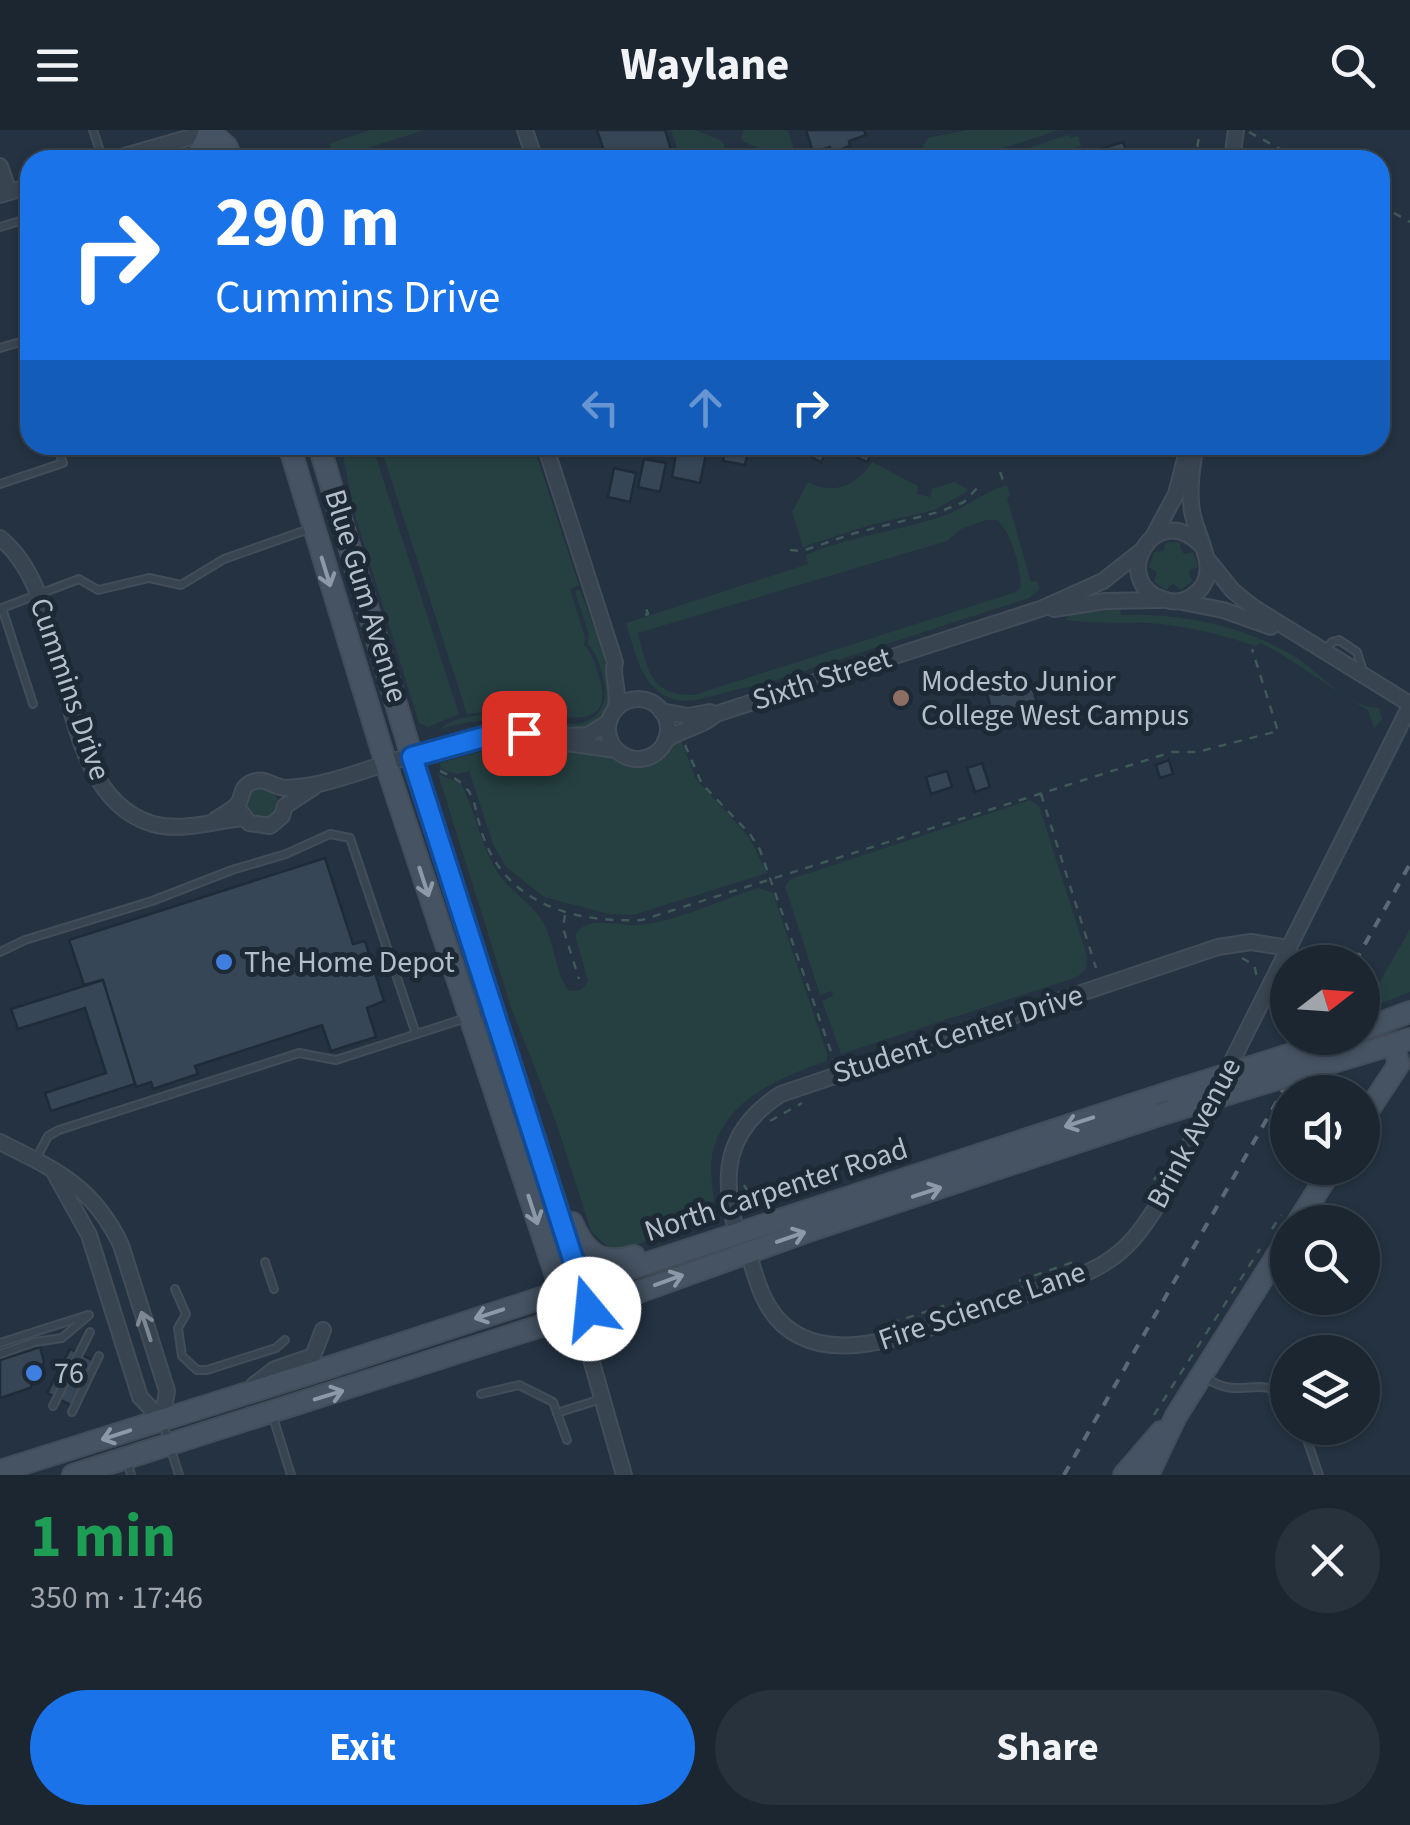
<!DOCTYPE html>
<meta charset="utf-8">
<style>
:root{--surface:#1b2631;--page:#28323d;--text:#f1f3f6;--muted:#a0a5ab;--line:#39434d;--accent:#1a73e8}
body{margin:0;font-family:"Source Sans 3",sans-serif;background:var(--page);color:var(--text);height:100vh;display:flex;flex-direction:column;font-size:38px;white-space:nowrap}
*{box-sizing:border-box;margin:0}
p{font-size:32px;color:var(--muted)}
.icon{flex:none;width:55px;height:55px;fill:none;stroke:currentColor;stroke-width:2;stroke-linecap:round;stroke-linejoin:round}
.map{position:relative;height:1345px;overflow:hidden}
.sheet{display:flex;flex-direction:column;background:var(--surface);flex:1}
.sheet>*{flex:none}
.top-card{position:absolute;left:20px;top:20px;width:1370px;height:305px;border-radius:30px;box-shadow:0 2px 8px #0004,0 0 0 2px var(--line);background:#1a73e8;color:#fff;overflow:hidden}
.needle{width:65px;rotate:73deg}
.buttons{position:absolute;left:1270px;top:815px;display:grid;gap:20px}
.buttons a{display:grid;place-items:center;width:110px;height:110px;border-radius:50%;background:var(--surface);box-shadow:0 2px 8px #0004,0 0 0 2px var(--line);font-size:50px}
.pin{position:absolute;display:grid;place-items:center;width:85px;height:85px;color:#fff;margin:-42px;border-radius:20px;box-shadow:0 5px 15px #0006}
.me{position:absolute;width:110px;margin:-55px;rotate:343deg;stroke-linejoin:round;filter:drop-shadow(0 0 8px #0008)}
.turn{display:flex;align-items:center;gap:35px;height:210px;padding:0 30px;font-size:45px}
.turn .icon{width:130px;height:130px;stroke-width:2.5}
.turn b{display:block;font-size:70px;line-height:85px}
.lanes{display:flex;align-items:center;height:95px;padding:0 30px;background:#0003;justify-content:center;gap:50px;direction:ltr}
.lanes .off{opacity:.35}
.round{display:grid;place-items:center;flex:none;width:105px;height:105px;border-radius:52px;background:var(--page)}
.summary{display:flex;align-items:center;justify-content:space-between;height:170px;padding:0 30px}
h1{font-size:60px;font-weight:700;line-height:75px;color:#1e9e55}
.primary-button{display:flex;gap:20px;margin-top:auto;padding:20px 30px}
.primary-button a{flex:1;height:115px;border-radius:60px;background:var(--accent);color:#fff;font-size:40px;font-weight:700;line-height:115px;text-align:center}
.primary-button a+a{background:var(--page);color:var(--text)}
header{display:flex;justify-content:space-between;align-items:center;height:130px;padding:0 30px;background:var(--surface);font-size:45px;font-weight:700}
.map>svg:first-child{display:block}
</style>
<header><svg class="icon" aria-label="menu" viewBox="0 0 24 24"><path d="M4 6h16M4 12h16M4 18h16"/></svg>Waylane<svg class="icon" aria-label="search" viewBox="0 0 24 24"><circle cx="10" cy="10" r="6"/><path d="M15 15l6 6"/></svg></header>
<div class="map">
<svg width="1410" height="1345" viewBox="0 0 1410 1345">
<rect width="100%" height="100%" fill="#243241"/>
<!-- green -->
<g fill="#264042" fill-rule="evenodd">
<polygon points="371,0 425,0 361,20 363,30 338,30 332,24 330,13"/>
<polygon points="671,0 696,0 722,11 725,18 718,30 681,30"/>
<polygon points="744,0 788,0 797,30 787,30 744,12 741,8"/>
<polygon points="967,0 1059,0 967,30 915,30 928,8"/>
<polygon points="1068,5 1070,8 1078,6 1081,16 1063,22 1061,19 1037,30 991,30"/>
<polygon points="341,315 372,315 459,584 428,597 419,593 354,382"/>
<path d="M380 315H533L579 455 570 459 585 507 584 515C593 524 596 538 600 550 616 607 549 583 522 581 503 580 485 582 467 584Z"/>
<path d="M872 332 918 356 917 364 930 367 932 359 954 352 969 360 935 380 870 395 803 417 792 382 808 352C833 366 858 355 872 332Z"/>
<path d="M1007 355 1010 366 1007 368 1031 452 1037 451 1040 459 1029 468 757 556C736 558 717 566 696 570 646 577 637 529 626 493L808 434 806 425C851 406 898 401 943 386 966 378 983 362 1007 355ZM986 390H997C1012 403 1020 437 1021 457L1016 462 694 565C650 566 647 539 638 503L947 411 961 399Z"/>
<polygon points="1176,412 1181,413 1180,418 1184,424 1193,422 1198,437 1190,440 1189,445 1193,451 1181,460 1173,453 1166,460 1154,452 1157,442 1149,437 1154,422 1164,421 1165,413"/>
<path d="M580 460C590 488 604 518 609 548 622 620 554 592 515 590 490 589 462 591 439 600 458 581 508 582 536 587 548 588 562 595 575 594 594 594 608 575 605 557 603 543 597 523 588 514L589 504 575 461Z"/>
<path d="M1120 477 1121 485C1182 483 1241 495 1294 526 1320 542 1347 578 1379 578L1382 589 1374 599 1368 580C1331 559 1299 533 1261 513L1255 516C1220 504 1184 495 1146 493 1119 492 1093 494 1066 490L1070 483Z"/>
<polygon points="680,608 696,649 749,707 767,743 633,785 609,784 544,767 506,737 493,714 469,641 457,644 441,639 440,633 501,616 525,626 549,628 572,622 610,626 640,635 657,629"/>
<path d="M438 644 461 654C476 682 480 714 497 741 509 762 532 772 544 794 555 815 555 841 568 860 579 862 584 860 588 850L575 806C587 783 617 797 639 795 678 791 720 770 758 758L773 763 827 924V931C781 947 727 968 713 1021 708 1042 715 1063 714 1084L707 1091 623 1119 609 1118 591 1101 557 995 511 877Z"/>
<circle cx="262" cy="674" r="16"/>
<polygon points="1030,670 1039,676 1087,826 1086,839 1077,847 841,924 822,871 833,866 832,861 820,865 785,756 791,749"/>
<polygon points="1410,799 1410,862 1364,880"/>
</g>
<!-- building -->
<g fill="#364657" stroke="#1f2b37" stroke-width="2.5">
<polygon points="597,0 665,0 674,30 607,30"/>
<polygon points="806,0 864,0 866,5 849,11 850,16 839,20 831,22 830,17 813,22"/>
<polygon points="1123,12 1129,29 1091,30 1088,23"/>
<polygon points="726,315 749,315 745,335 723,331"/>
<polygon points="789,315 876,315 867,332 841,319 826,323 821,332"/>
<polygon points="677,318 706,324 700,353 672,347"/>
<polygon points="644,329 666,333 660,362 638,357"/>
<polygon points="614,338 636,343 630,372 608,367"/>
<polygon points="1031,551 1037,573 992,584 987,562"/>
<polygon points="1169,630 1173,644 1160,648 1156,635"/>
<polygon points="982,633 990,657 975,662 967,638"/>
<polygon points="947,641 952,657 931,664 926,647"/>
<polygon points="325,728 353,814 365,811 384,871 367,878 376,907 331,921 322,895 195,936 198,944 153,959 151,952 136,957 102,850 84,855 69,810"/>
<polygon points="103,850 135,954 51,981 45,963 106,943 85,878 18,899 11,879"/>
<polygon points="40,1217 44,1232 30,1258 0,1268 0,1230"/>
<polygon points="70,1219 100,1234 77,1278 47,1263"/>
</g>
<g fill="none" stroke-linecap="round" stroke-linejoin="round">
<defs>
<g id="lane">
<polyline points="93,0 103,30"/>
<polyline points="0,97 30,88"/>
<polyline points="24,211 30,229"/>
<polyline points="0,218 30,209"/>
<polyline points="0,354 63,333 57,315"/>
<polyline points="1326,519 1332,512 1339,510 1357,522 1363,541"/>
<polyline points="33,574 2,478 79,449 98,460 149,448 181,455 224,429 312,398"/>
<path d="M511 605C526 628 546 625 570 617"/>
<polyline points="0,822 25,810 152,771 232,740 286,724 330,704 350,708 416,904"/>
<polyline points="36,1029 48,1006 59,1000 299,923 336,930 488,881"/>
<polyline points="265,1132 274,1159"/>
<polyline points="175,1159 186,1184 178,1198 182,1226 197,1240 207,1240 276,1218 285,1210"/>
<polyline points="0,1213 88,1185"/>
<polyline points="0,1224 35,1212 62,1208 89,1185"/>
<path d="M1206 1248C1242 1272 1258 1242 1288 1269"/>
<polyline points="481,1264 519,1255 553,1272 567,1310"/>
<polyline points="53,1276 90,1202"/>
<polyline points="72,1282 99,1226"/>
<polyline points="557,1283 601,1269"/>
<polyline points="272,1284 291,1345"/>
<polyline points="163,1294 179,1345"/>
<polyline points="1303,1298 1319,1345"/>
<polyline points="127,1329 131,1345"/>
</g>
<g id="street">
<polyline points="525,0 535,30"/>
<polyline points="111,30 215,0"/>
<polyline points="1232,30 1236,0"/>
<polyline points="0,36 9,62"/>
<polyline points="0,65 30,56"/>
<path d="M545 315 615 532C611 548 621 562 615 580"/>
<path d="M1191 320 1194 326C1191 344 1189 363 1192 381 1196 408 1225 445 1192 466 1183 472 1173 473 1163 469 1108 452 1155 367 1201 415"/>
<polyline points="1154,405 1176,364 1185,329"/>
<path d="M0 408C78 469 48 664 153 694 183 702 213 691 243 688"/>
<polyline points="1209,431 1233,461 1253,477 1410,574"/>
<polyline points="1182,472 1223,480 1271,497"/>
<polyline points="1054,479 1105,471 1162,470"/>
<circle cx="638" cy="599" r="30"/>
<polyline points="661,581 688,586 710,582"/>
<polyline points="565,606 588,605 609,592"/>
<path d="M665 611C680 599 703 597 716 584L1043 478 1103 451 1141 421"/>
<polyline points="240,681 249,693 270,696 282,686 285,676 314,657"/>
<path d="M215 690C222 685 235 679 239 672 243 664 241 658 250 653 265 645 273 658 286 658 313 657 335 650 360 642 400 629 527 585 560 612L616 620"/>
<polyline points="1224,947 1410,576"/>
<path d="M0 1012C56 1040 93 1056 121 1115L167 1261 162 1290"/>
<polyline points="54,1042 89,1105 140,1267 162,1290"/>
<path d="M737 1103C720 1044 726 999 781 964L1218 817 1251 812 1289 818"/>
<path d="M748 1122C754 1141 759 1162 770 1179 818 1253 932 1195 995 1174 1035 1160 1087 1150 1120 1122 1159 1089 1189 1012 1214 966"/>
<polyline points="583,1201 624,1345"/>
<polyline points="254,1255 275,1239 313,1226 323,1200"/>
</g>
<g id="secondary">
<polyline points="208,0 227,17 231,30"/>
<polyline points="204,30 201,21 210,0"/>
<polyline points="289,315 386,634 564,1170"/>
<polyline points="319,315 412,627 586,1167"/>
<polyline points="1362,900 1410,882"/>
<polyline points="1333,932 1410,909"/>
<polyline points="1362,990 1399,934 1393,915"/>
<polyline points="1298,1092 1332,1038"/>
<path d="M572 1093C585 1123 600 1136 634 1126"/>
<polyline points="0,1341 333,1236 1171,962"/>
<polyline points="73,1345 572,1186 814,1099 1159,985"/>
<polyline points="1124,1345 1161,1302"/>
<polyline points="1148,1345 1176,1286 1288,1108"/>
</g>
</defs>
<!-- lane casing -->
<use href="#lane" stroke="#424d59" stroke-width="10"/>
<!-- street casing -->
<use href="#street" stroke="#424d59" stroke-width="18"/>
<!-- secondary casing -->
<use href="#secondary" stroke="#424d59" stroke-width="24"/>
<!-- path -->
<g stroke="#3f5959" stroke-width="2.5" stroke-dasharray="8 8" stroke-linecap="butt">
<polyline points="1249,2 1300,30"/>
<polyline points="1190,30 1196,25 1200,1"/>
<polyline points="1380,75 1410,92"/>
<polyline points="1000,342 1003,350"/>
<polyline points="790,420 802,421 855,403 939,382 964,372 981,354"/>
<polyline points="645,485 648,484 645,475"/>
<polyline points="685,615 702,654 750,704 760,720 835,933"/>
<path d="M440 641C483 659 470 676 486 714 513 777 580 793 642 790L1172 622H1197L1278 601 1252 519"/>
<polyline points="1041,664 1096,838"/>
<polyline points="565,785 563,798 579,849"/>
<polyline points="1242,828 1254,835 1257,847"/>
<polyline points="1336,951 1342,962"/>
<polyline points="770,991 802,973"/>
<polyline points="744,1055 754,1072 761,1077"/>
<polyline points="1146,1064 1162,1036"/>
<polyline points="1272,1099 1281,1085"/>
<polyline points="1019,1151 1073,1132"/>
<polyline points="891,1193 959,1171"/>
<polyline points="1154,1285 1260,1119"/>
</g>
<!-- lane -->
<use href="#lane" stroke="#384450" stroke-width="6"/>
<!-- street -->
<use href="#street" stroke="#384450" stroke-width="14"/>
<!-- secondary -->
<use href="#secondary" stroke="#465363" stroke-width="20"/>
<!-- rail -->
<g stroke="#5a6877" stroke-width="4" stroke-dasharray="10 10" stroke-linecap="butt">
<polyline points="1355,832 1410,734"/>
<polyline points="1064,1345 1313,908"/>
</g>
<defs>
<g id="secondary-bridge">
<polyline points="1171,962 1343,908"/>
<polyline points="1159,985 1333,932"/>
</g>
</defs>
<!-- secondary-bridge casing -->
<use href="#secondary-bridge" stroke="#424d59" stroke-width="24" stroke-linecap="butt"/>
<!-- secondary-bridge -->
<use href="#secondary-bridge" stroke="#465363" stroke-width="20"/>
</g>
<!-- one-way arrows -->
<defs><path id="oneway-shaft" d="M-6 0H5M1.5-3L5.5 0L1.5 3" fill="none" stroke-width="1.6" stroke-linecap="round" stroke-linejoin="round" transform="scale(2.5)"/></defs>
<g stroke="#8e99a7">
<use href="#oneway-shaft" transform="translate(326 442) rotate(73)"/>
<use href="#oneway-shaft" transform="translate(424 752) rotate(72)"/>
<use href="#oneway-shaft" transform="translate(1079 992) rotate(162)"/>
<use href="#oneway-shaft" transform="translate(927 1062) rotate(-18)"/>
<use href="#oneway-shaft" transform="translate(533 1080) rotate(72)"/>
<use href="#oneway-shaft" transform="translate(791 1107) rotate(-19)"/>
<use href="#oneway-shaft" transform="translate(669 1150) rotate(-20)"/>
<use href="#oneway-shaft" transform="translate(489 1184) rotate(162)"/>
<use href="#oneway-shaft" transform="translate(329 1265) rotate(-17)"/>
<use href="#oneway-shaft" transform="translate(116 1305) rotate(162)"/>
</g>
<use stroke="#7d8894" href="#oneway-shaft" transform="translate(146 1196) rotate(-108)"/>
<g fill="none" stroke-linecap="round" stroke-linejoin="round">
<defs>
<polyline id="route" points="524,603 484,607 412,627 589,1179"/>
</defs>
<!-- route casing -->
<use href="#route" stroke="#114b97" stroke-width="25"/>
<!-- route -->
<use href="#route" stroke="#1a73e8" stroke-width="18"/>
</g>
<!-- markers -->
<circle fill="#8d6e63" stroke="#1d2935" stroke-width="4" cx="901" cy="568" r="10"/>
<g fill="#3f7fe0" stroke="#1d2935" stroke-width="4">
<circle cx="224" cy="832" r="10"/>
<circle cx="34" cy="1243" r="10"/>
</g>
<g text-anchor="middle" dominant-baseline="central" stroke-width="10" stroke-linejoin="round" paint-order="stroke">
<!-- street labels -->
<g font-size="30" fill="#b5bfcb" stroke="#1d2935">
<text transform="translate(366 466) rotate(73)">Blue Gum Avenue</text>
<text transform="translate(822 549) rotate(-18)">Sixth Street</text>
<text transform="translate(70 559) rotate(71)">Cummins Drive</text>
<text transform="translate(958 904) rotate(-18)">Student Center Drive</text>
<text transform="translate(1194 1003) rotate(-62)">Brink Avenue</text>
<text transform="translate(776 1060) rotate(-18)">North Carpenter Road</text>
<text transform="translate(982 1176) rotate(-19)">Fire Science Lane</text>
</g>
<!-- poi labels -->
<g font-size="30" fill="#b5bfcb" stroke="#1d2935" text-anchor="start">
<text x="921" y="551">Modesto Junior<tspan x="921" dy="34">College West Campus</tspan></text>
<text x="244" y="832">The Home Depot</text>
<text x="54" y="1243">76</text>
</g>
</g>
</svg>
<div class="buttons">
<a><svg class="needle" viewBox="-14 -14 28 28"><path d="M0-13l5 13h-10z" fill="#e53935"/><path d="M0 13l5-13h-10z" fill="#a0a5ab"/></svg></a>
<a><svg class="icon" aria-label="sound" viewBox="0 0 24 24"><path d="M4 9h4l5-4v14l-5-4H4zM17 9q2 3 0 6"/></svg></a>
<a><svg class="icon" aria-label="search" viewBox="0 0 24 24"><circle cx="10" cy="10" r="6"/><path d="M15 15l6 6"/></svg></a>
<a><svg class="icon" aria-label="layers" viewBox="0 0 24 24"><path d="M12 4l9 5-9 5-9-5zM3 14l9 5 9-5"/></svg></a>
</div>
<div class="pin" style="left:524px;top:603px;background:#d93025"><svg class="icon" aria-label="arrive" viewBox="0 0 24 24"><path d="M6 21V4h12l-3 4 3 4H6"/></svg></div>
<svg class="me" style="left:589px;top:1179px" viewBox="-20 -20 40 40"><circle r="19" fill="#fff"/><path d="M0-13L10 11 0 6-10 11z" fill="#1a73e8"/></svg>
<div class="top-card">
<div class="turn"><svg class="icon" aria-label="right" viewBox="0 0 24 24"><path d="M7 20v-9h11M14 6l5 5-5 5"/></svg><div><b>290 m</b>Cummins Drive</div></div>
<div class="lanes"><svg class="icon off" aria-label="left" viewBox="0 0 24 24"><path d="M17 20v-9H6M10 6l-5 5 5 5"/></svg><svg class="icon off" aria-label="ahead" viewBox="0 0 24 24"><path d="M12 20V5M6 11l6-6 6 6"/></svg><svg class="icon" aria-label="right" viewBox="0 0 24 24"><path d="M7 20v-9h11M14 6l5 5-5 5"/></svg></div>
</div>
</div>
<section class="sheet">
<div class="summary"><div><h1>1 min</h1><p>350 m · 17:46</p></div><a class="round"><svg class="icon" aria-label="close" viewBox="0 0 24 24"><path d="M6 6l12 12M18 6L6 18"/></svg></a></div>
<div class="primary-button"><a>Exit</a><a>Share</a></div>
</section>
